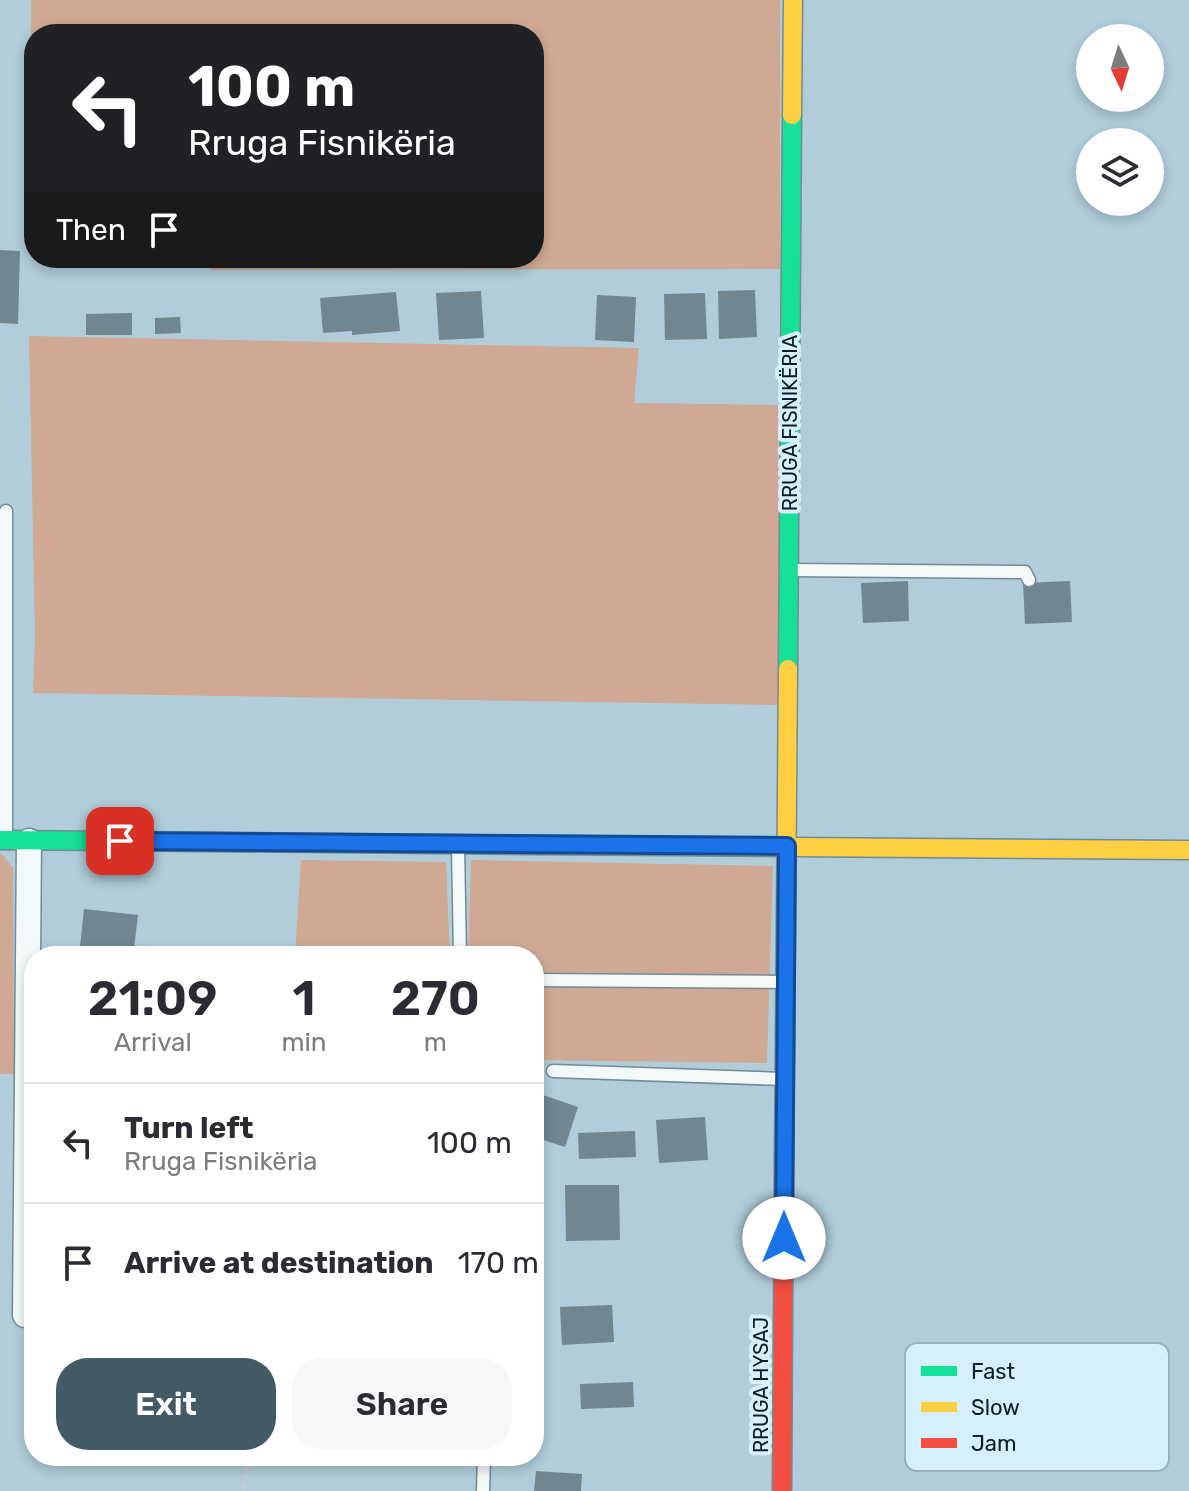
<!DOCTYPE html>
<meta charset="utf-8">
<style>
:root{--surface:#fff;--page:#f7f7f7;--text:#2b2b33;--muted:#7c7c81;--line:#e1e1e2;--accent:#435b65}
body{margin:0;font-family:Rubik,sans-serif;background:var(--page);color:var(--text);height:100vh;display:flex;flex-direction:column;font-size:30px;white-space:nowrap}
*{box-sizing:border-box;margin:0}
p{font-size:26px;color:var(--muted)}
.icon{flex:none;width:44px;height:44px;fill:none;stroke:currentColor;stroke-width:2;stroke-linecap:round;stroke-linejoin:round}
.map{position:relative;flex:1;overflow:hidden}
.sheet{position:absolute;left:24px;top:946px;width:520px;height:520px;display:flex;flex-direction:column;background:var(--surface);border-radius:32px;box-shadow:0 4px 12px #0003}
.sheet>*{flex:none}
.guide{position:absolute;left:24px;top:24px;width:520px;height:244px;border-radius:32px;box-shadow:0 4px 12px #0003;background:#202124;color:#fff;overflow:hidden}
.needle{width:52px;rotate:176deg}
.controls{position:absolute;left:1076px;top:24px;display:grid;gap:16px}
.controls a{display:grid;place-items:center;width:88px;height:88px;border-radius:50%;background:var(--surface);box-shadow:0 4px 12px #0003;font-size:40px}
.pin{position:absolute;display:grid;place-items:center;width:68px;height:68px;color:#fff;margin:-34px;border-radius:16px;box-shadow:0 4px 12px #0006}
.me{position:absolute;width:88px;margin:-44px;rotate:0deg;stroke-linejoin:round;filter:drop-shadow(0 0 6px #0008)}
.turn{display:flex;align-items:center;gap:28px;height:168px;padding:0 32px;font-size:36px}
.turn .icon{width:104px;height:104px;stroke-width:2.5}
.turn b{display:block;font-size:56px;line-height:68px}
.then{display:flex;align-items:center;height:76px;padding:0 32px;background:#0003;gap:16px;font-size:30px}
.eta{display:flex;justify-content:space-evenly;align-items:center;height:136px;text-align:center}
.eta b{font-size:48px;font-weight:600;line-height:56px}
.cta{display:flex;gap:16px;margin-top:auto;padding:16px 32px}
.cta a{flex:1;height:92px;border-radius:32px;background:var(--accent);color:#fff;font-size:32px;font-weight:600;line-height:92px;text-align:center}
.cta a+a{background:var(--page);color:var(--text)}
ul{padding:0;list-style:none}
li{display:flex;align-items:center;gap:24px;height:120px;padding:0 32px;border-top:2px solid var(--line)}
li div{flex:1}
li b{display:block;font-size:30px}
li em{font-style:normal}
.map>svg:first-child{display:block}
</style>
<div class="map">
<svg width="1189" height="1491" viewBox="0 0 1189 1491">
<rect width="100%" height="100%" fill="#b0cdd9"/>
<!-- green -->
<g fill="#cfa994">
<polygon points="31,0 780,0 780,269 211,270 211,258 534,258 534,34 34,34 34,255 31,255"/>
<polygon points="29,336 639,348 634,403 778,405 780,705 33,693 35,634"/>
<polygon points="0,854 4,856 13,868 14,1074 0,1074"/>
<polygon points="301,860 446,862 450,956 295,956"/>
<polygon points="471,860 773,866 767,1063 534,1060 534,956 468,956"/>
</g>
<!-- building -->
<g fill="#70878f">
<polygon points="0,250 20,251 18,324 0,323"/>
<polygon points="755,290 757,337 719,339 718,291"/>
<polygon points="481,291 484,338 439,340 436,293"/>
<polygon points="396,292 400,331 352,335 352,331 323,333 320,298"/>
<polygon points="705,293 707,339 665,340 664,294"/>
<polygon points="597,295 636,297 634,342 595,340"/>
<polygon points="132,313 132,335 86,335 86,314"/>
<polygon points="180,317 181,333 155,334 155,318"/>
<polygon points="908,581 909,621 863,623 861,583"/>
<polygon points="1070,581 1072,622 1025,624 1023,583"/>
<polygon points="84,909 138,915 133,956 79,956"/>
<polygon points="534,1092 578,1107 565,1147 534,1137"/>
<polygon points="705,1117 708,1160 659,1163 656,1120"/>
<polygon points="635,1131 636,1157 579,1159 578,1133"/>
<polygon points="565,1185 619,1185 620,1240 566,1241"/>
<polygon points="612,1305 614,1342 562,1345 560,1307"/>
<polygon points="633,1382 634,1407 581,1409 580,1384"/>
<polygon points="536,1471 582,1474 581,1491 534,1491"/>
</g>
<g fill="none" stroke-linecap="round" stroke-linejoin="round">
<defs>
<g id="lane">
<polyline points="6,511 6,839"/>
<polyline points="793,570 1025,572 1029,580"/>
<polyline points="458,847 460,956"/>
<polyline points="534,980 783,982"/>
<polyline points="553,1071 782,1079"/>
<polyline points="483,1491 484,1456"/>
</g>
<polyline id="street" points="25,1315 29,841"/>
<g id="fast">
<polyline points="788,669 792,115"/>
<polyline points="0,840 539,845"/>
</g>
<g id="slow">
<polyline points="792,115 793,0"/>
<polyline points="539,845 1189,850"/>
<polyline points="784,1162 788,669"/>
</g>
<polyline id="jam" points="782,1491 784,1162"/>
</defs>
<!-- lane casing -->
<use href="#lane" stroke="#748a94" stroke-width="15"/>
<!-- street casing -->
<use href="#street" stroke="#748a94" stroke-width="27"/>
<!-- fast casing -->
<use href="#fast" stroke="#748a94" stroke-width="21"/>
<!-- slow casing -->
<use href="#slow" stroke="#748a94" stroke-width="21"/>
<!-- jam casing -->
<use href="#jam" stroke="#748a94" stroke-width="21"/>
<!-- path -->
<polyline stroke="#c3ccd0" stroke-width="5" stroke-dasharray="6 4" stroke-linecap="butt" points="244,1491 248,1456"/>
<!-- lane -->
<use href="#lane" stroke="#f3f8f9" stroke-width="12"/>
<!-- street -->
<use href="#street" stroke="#f3f8f9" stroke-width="24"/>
<!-- fast -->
<use href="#fast" stroke="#16e098" stroke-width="18"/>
<!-- slow -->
<use href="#slow" stroke="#ffcf43" stroke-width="18"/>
<!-- jam -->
<use href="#jam" stroke="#f24e42" stroke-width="18"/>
</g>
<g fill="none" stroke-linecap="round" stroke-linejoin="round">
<defs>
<polyline id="route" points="120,841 787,846 784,1238"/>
</defs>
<!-- route casing -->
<use href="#route" stroke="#114b97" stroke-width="20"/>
<!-- route -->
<use href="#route" stroke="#1a73e8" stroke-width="14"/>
</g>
<g text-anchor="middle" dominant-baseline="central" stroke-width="8" stroke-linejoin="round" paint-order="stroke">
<!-- street labels -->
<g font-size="20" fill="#091e26" stroke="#d6f0fb">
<text transform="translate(790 423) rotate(-90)">RRUGA FISNIKËRIA</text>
<text transform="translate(761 1385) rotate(-90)">RRUGA HYSAJ</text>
</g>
</g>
<!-- legend -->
<rect x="905" y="1343" width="264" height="128" rx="12" fill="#d6f0fb" stroke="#98b1bb" stroke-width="2"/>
<rect x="921" y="1366" width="36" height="10" fill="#16e098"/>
<rect x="921" y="1402" width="36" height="10" fill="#ffcf43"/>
<rect x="921" y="1438" width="36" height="10" fill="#f24e42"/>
<g font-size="22" fill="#091e26">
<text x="971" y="1379">Fast</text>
<text x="971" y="1415">Slow</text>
<text x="971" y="1451">Jam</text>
</g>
</svg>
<div class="controls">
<a><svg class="needle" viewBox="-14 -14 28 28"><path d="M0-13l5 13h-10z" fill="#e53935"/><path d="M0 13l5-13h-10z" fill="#7c7c81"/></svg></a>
<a><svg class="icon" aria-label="layers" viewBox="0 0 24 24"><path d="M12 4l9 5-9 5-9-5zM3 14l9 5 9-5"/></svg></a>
</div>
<div class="pin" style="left:120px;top:841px;background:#d93025"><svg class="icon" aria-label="arrive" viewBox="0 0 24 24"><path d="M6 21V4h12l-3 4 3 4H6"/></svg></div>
<svg class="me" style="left:784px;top:1238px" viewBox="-20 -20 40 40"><circle r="19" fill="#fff"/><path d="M0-13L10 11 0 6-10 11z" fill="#1a73e8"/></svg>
<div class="guide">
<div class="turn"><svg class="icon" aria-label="left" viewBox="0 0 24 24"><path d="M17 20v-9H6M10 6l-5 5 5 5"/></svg><div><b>100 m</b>Rruga Fisnikëria</div></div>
<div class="then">Then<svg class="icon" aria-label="arrive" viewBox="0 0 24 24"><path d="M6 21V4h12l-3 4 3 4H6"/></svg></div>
</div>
<section class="sheet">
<div class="eta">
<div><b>21:09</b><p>Arrival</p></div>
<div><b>1</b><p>min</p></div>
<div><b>270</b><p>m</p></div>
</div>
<ul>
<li><svg class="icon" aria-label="left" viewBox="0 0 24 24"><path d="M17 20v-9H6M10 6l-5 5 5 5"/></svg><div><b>Turn left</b><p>Rruga Fisnikëria</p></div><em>100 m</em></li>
<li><svg class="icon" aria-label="arrive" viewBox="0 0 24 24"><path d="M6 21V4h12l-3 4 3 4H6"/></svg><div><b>Arrive at destination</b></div><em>170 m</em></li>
</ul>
<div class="cta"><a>Exit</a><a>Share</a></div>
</section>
</div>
